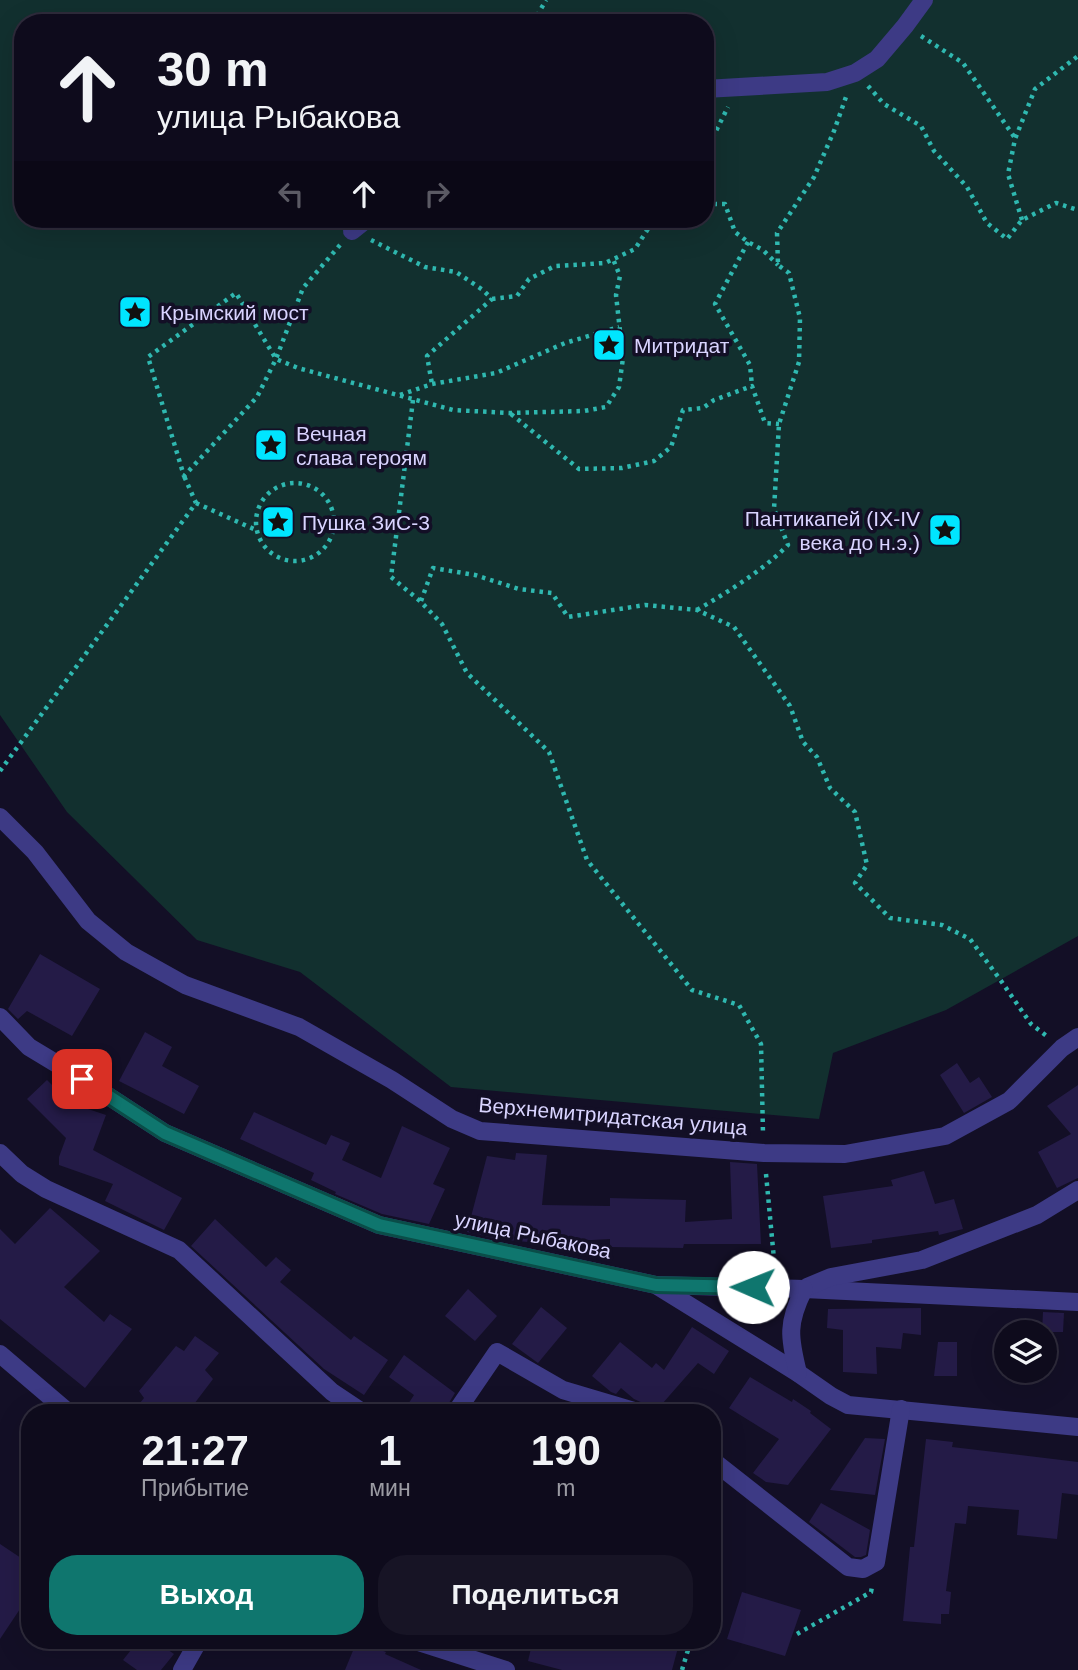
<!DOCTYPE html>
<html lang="ru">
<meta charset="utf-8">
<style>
:root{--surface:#0e0b1c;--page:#171425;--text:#f1f3f6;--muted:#9b9ba3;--line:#2e2b3b;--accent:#0f766e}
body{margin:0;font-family:Helvetica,sans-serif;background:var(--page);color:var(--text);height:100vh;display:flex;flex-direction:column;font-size:26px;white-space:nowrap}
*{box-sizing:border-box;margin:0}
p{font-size:23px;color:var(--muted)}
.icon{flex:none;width:38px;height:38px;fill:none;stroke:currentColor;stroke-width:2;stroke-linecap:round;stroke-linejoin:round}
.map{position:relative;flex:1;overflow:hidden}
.side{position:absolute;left:21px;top:1404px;width:700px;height:245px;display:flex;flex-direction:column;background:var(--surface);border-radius:28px;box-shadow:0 7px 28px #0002,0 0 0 2px var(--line)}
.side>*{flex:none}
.guide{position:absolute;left:14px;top:14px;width:700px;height:214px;border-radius:28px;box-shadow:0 7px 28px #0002,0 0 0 2px var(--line);background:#0e0b1c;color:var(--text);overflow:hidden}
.fabs{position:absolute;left:994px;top:1320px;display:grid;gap:14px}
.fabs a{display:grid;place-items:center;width:63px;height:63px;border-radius:50%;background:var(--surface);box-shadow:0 7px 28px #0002,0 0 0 2px var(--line);font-size:35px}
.pin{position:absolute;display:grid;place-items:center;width:60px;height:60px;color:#fff;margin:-30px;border-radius:14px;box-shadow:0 4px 10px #0006}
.me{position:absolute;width:77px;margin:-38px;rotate:271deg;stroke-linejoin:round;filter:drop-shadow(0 0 5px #0008)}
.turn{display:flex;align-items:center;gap:24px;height:147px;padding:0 28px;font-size:32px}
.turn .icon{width:91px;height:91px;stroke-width:2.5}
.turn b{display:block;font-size:49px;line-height:60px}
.lanes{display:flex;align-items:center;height:66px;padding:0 28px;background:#0003;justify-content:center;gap:35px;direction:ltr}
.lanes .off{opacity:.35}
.eta{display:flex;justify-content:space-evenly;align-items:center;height:119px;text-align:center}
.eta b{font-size:42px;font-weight:700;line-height:49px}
.cta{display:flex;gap:14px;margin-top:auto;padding:14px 28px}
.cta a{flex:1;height:80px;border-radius:28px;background:var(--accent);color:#fff;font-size:28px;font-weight:700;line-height:80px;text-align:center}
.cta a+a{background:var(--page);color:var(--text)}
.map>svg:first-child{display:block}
</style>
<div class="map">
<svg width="1078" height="1670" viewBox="0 0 1078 1670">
<rect width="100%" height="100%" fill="#130f26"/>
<!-- green -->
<path fill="#12302f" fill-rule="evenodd" d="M0 0H1078V936L946 1010 833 1053 819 1119 451 1087 300 972 197 940 67 812 0 715ZM23 23H705V219H23Z"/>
<!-- building -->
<g fill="#241b47">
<polygon points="40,954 100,989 72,1036 27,1011 18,1019 8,1009"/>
<polygon points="145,1032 172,1047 162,1066 199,1086 184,1114 119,1081"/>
<polygon points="957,1063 970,1083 979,1077 992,1097 964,1113 940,1075"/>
<polygon points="47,1080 70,1103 106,1115 93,1150 182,1198 164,1230 105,1201 113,1184 59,1165 59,1157 66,1138 27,1099"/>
<polygon points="1078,1085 1078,1178 1057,1188 1038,1152 1071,1134 1047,1106"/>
<polygon points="254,1112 326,1145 331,1135 350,1143 342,1160 381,1178 402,1126 450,1148 433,1184 445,1189 429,1224 382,1214 335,1194 336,1192 311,1180 314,1173 240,1139"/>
<polygon points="516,1153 547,1155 542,1205 610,1206 610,1198 686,1200 685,1222 732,1219 730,1162 757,1164 761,1244 684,1244 683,1248 610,1247 610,1239 538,1243 498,1239 467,1232 487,1156 515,1160"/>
<polygon points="924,1171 935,1204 954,1199 963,1229 939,1235 938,1231 872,1240 872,1243 831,1248 823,1196 893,1186 891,1180"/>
<polygon points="50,1208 100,1251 64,1287 104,1322 110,1314 132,1329 85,1388 0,1319 0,1229 15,1244"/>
<polygon points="215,1219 266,1267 276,1257 291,1270 280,1282 351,1340 354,1336 388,1360 364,1395 324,1369 191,1246"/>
<polygon points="468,1289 497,1316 475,1341 445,1316"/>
<polygon points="541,1307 567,1328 538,1363 512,1344"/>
<polygon points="921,1308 921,1335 903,1333 901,1349 876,1347 877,1374 843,1372 843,1330 827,1328 828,1309"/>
<polygon points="1043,1312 1064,1313 1063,1332 1042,1332"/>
<polygon points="692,1327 729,1351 714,1374 698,1363 655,1412 650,1412 645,1404 634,1399 621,1388 616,1394 611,1392 592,1376 620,1342 652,1368 656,1363 664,1370"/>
<polygon points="195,1336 219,1353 205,1370 213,1379 188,1412 133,1412 144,1398 139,1391 176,1346 184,1351"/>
<polygon points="938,1342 957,1342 957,1376 934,1376"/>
<polygon points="404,1355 455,1393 447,1406 445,1412 403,1412 414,1395 389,1377"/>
<polygon points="750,1377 792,1402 793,1399 811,1411 810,1413 831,1429 788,1485 766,1482 753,1473 779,1439 729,1408"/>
<polygon points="865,1438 885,1439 875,1495 830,1490"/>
<polygon points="926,1439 953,1442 952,1447 1078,1462 1078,1495 1062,1493 1057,1539 1017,1535 1019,1510 968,1506 966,1524 955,1523 946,1591 951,1592 949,1614 941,1614 941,1624 903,1621 910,1547 914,1547"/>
<polygon points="821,1503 870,1530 866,1555 861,1557 855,1557 809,1522"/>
<polygon points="0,1544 30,1564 30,1594 0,1639"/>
<polygon points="742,1592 801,1610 785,1656 727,1639"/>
<polygon points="139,1640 154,1640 174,1654 161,1670 137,1670 123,1660"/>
<polygon points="533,1640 680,1640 672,1670 562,1670 528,1661"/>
<polygon points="357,1641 386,1652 385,1654 421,1670 345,1670"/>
</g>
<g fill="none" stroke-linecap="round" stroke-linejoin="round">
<!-- path -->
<g stroke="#2fb8b0" stroke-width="4.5" stroke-dasharray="3.5 5" stroke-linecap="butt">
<polyline points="533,23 546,0"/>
<polyline points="921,36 963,63 1015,138"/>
<polyline points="868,86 884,104 921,126 934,151 967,187 987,223 1007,239 1022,220 1056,203 1078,210"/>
<polyline points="705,153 728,107"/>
<polyline points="705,204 725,204 735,232 748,242 763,250 778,265"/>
<polyline points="1022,220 1008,174 1015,139 1035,89 1078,56"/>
<polyline points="371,240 425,267 456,272 483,290 492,299 427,356 432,384"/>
<polyline points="748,242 715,304 750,365 752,386"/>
<polyline points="340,245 303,288 276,359 257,397 184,476 148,357 236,293 276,359 298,368 453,410 510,413 584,411 606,407 619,387 623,358 616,295 620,276 613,259"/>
<polyline points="492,299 517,296 529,279 555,266 605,263 635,249 653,221 657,219"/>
<polyline points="400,395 432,384 496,373 565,343 619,327"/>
<polyline points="413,400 391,577 420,601 442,624 467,673 549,752 587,860 692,990 739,1005 761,1044 763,1134"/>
<polyline points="511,414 579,469 622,468 654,461 671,447 683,410 703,408 714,400 752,386 765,423 779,424"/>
<circle cx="295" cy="522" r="39"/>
<polyline points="196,503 256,530"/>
<polyline points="421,601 433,568 475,575 519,589 552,593 568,617 645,605 697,610 734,627 790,706 803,742 817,757 830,788 855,812 867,865 855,883 890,918 942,925 970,939 999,978 1031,1024 1048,1037"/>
<path d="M697 610C729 591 761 572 788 545L774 509 779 424 799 362 800 318 789 273 778 265 777 233 814 177 834 131 846 97"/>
<polyline points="0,771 196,503 184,476"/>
<polyline points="766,1174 775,1270"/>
<polyline points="797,1634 871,1592 872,1587"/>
<polyline points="682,1670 691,1640"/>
</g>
<!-- minor -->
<g stroke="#3d3a85" stroke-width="18">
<polyline points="705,89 827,82 855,73 877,59 905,26 924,0"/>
<polyline points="352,231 367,219"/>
<polyline points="0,817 35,852 88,921 126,952 185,985 299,1027 392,1080 452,1119 480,1131 764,1153 845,1154 945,1136 1009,1101 1062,1048 1078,1037"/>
<polyline points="0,1017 29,1047 82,1079 165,1133 379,1225 656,1285 798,1373 831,1396 848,1405 1078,1427"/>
<polyline points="0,1153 22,1174 46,1189 179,1250 332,1392 362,1412"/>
<polyline points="658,1285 804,1289 1078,1302"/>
<polyline points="807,1287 831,1277 922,1260 1037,1215 1078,1190"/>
<polyline points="0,1354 68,1412"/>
<path d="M798 1373C789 1337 787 1323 804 1289"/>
<polyline points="456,1412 497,1352 563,1390 637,1412"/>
<polyline points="712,1460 848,1567 863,1569 876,1562 901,1409"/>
<polyline points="412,1640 506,1670"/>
<polyline points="182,1670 199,1640"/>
</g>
</g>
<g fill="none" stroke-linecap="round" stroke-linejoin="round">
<defs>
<polyline id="route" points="82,1079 165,1133 379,1225 656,1285 753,1287"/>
</defs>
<!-- route casing -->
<use href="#route" stroke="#0a4d48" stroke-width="18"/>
<!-- route -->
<use href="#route" stroke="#0f766e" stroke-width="12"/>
</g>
<!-- icons -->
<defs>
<symbol id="sight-square" viewBox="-11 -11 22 22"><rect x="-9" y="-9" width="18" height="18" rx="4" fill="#00e5ff" stroke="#130f26"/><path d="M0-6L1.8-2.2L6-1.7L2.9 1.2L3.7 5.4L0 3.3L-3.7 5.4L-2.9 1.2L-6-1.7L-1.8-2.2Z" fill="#111"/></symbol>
</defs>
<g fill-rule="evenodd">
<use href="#sight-square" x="116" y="293" width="38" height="38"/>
<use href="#sight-square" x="590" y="326" width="38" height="38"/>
<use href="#sight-square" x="252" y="426" width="38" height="38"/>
<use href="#sight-square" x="259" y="503" width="38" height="38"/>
<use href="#sight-square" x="926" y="511" width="38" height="38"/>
</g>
<g text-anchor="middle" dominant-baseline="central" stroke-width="7" stroke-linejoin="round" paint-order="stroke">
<!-- poi labels -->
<g font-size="21" fill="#d9d4ff" stroke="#130f26" text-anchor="start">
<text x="160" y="312">Крымский мост</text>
<text x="634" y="345">Митридат</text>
<text x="296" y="433">Вечная<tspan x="296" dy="24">слава героям</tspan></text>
<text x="920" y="518" text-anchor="end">Пантикапей (IX-IV<tspan x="920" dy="24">века до н.э.)</tspan></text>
<text x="302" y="522">Пушка ЗиС-3</text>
</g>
<!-- street labels -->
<g font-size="21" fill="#d9d4ff" stroke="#130f26">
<text transform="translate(613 1116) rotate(5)">Верхнемитридатская улица</text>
<text transform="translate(533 1235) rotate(12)">улица Рыбакова</text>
</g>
</g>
</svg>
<div class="fabs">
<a><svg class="icon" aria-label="layers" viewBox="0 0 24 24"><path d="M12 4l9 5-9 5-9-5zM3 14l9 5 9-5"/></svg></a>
</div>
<div class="pin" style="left:82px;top:1079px;background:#d93025"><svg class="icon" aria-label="arrive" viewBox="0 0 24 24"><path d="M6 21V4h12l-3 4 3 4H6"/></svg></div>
<svg class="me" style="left:753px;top:1287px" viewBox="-20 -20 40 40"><circle r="19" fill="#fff"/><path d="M0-13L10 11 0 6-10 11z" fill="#0f766e"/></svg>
<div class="guide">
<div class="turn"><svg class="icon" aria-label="ahead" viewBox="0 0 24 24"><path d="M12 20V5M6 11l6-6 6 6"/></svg><div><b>30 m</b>улица Рыбакова</div></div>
<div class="lanes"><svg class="icon off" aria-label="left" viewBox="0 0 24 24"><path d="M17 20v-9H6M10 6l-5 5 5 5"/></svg><svg class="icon" aria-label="ahead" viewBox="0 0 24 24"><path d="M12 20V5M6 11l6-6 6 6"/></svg><svg class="icon off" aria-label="right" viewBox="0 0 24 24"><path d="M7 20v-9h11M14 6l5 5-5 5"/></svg></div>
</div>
<section class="side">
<div class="eta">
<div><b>21:27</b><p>Прибытие</p></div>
<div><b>1</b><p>мин</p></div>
<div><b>190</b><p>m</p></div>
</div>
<div class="cta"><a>Выход</a><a>Поделиться</a></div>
</section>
</div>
